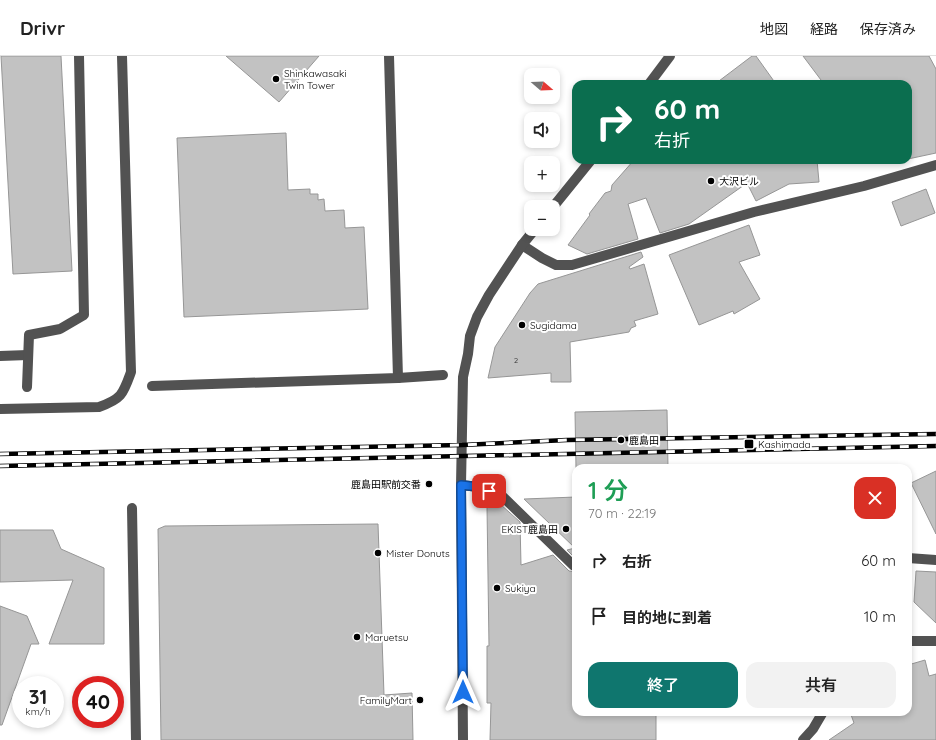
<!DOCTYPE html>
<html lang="ja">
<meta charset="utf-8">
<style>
:root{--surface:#fff;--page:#f2f2f2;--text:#222;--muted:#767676;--line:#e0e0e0;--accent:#0f766e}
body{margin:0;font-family:Quicksand,"Noto Sans JP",sans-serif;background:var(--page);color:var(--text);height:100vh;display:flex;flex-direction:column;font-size:15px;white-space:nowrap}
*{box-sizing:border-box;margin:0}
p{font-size:13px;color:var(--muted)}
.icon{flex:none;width:22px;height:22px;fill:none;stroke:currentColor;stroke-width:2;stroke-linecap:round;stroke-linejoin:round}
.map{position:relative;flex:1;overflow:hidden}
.details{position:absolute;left:572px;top:408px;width:340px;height:252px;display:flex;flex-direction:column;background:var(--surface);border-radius:12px;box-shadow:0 2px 6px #0003}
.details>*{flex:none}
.banner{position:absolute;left:572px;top:24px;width:340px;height:84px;border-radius:12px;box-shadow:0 2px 6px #0003;background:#0b6e4f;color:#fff;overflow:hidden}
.needle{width:26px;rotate:109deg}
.buttons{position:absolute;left:524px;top:12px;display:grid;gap:8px}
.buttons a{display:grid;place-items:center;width:36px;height:36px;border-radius:8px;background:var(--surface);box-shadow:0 2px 6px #0003;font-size:20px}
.speed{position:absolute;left:12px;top:620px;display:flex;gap:8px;font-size:20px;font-weight:700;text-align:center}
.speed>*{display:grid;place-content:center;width:52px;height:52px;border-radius:50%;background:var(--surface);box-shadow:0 2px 6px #0003;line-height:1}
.speed small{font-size:10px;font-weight:400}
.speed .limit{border:6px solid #d22;background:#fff;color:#111}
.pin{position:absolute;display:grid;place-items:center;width:34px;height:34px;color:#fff;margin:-17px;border-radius:8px;box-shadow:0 2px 6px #0006}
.me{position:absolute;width:44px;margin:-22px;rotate:0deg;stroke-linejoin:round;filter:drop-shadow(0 0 3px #0008)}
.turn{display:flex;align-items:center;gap:14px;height:84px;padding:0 16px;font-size:18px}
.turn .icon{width:52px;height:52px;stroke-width:2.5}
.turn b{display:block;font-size:28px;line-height:34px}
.round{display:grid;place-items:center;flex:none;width:42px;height:42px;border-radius:12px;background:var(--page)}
.head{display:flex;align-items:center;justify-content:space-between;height:68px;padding:0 16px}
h1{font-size:24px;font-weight:600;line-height:30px;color:#1e9e55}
.action{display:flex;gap:8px;margin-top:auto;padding:8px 16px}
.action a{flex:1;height:46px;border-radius:12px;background:var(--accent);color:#fff;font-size:16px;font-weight:600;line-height:46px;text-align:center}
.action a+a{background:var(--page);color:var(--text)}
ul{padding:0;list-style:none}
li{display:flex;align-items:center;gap:12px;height:56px;padding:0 16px}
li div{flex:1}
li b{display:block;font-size:15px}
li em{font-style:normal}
header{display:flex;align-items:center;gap:24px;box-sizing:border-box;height:56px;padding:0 20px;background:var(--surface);border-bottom:1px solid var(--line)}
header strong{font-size:19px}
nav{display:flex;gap:22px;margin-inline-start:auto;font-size:14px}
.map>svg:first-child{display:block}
</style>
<header>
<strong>Drivr</strong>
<nav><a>地図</a><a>経路</a><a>保存済み</a></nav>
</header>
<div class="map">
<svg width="936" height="684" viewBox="0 0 936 684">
<rect width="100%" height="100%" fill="#fff"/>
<!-- building -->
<g fill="#c2c2c2" stroke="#969696">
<polygon points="1,0 61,0 72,215 13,218"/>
<polygon points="226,0 319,0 279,46"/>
<polygon points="752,0 756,0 776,28 715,28"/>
<polygon points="803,0 929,0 936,13 936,97 908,103 908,28 824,28"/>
<polygon points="286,77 288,134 310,133 310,138 318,138 318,144 324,143 325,155 344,154 345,172 364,171 368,253 184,261 177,82"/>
<polygon points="634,104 817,104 819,126 789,128 756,145 747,127 689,168 660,177 646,142 628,148 638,183 587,198 568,189 590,159 589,158 605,137 611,135 612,129"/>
<polygon points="926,133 935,157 901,170 892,146"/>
<polygon points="749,169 760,199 739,206 760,243 734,258 733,255 699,269 669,199"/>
<polygon points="641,196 643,201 629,211 630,213 644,208 658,258 634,265 636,270 631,272 629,276 570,286 571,326 551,326 551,317 488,322 495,291 530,237 538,228"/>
<polygon points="667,354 668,412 576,412 575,356"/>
<polygon points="936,415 936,478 911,427"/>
<polygon points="576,441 576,503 567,494 575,492 524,443"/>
<polygon points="499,447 520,466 521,509 553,499 569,515 576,516 576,656 656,656 656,684 490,684 491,647 487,647 487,590 489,590 487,450"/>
<polygon points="378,468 384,639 412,637 413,684 161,684 158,473 165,470"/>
<polygon points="0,474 53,474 61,493 104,512 104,588 49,588 73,524 0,526"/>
<polygon points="916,515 936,516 936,567 914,546"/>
<polygon points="0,550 27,560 39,588 31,588 2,669 0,669"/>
<polygon points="925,604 929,620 936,618 936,684 829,684 854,667 850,656 908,656 908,609"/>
</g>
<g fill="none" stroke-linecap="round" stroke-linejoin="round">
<!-- minor -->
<g stroke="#525252" stroke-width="10">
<polyline points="389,0 398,322"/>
<polyline points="649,28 670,0"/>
<polyline points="553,151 591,104"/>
<polyline points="522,189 542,202 556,209 572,209 754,156 864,130 936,109"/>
<polyline points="0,300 28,299"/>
<polyline points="152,330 398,322 443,319"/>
<polyline points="27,331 29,279 60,273 84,259 79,0"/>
<path d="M0 353 99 351C122 343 123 338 131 316L122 0"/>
<polyline points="461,429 479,431 500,438 574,510 576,510"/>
<polyline points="132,452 136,684"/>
<polyline points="908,502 936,504"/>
<polyline points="908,585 936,585"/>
<polyline points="463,684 461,429 463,321 468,298 470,280 477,261 489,239 522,189 535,173"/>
<polyline points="803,684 813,673 823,656"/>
</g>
<defs>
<g id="rail">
<polyline points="0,398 462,389 567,384 936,378"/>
<polyline points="0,410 936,390"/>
</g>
</defs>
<!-- rail casing -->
<use href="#rail" stroke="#000" stroke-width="4.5"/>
<!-- rail -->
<use href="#rail" stroke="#fff" stroke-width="3" stroke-dasharray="9" stroke-linecap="butt"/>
</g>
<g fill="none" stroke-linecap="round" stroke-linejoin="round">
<defs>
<polyline id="route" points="463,636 461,429 479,431 489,435"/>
</defs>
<!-- route casing -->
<use href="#route" stroke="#114b97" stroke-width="10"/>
<!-- route -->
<use href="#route" stroke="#1a73e8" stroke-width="7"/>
</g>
<!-- markers -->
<g fill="#000" stroke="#fff" stroke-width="1.5">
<circle cx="276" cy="23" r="4"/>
<circle cx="711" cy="125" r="4"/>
<circle cx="522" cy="269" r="4"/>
<circle cx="621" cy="384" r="4"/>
<rect x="744" y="383" width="10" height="10" rx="2"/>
<circle cx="429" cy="428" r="4"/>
<circle cx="566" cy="473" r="4"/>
<circle cx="378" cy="497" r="4"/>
<circle cx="497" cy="532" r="4"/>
<circle cx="357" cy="581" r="4"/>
<circle cx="420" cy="644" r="4"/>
</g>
<g text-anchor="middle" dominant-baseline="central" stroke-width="4" stroke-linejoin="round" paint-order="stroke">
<!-- number labels -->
<g font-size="8" fill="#303030">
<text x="516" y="304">2</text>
</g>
<!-- poi labels -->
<g font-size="10" fill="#000" stroke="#fff" text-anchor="start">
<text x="284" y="17">Shinkawasaki<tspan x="284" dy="12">Twin Tower</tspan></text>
<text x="719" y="125">大沢ビル</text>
<text x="530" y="269">Sugidama</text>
<text x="629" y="384">鹿島田</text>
<text x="758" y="388">Kashimada</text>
<text x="421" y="428" text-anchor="end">鹿島田駅前交番</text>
<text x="558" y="473" text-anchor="end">EKIST鹿島田</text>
<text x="386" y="497">Mister Donuts</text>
<text x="505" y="532">Sukiya</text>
<text x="365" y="581">Maruetsu</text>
<text x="412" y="644" text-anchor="end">FamilyMart</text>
</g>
</g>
</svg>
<div class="buttons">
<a><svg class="needle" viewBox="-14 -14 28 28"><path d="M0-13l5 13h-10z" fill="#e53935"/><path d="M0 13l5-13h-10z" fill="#767676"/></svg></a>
<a><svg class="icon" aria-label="sound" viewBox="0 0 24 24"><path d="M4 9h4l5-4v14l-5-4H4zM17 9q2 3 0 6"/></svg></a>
<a>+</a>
<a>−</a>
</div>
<div class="speed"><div>31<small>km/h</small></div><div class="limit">40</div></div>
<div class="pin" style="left:489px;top:435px;background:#d93025"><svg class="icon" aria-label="arrive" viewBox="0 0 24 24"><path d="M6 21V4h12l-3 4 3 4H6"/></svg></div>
<svg class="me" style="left:463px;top:636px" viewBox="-20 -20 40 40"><path d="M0-17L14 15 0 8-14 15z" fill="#1a73e8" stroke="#fff" stroke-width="4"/></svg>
<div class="banner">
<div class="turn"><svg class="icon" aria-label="right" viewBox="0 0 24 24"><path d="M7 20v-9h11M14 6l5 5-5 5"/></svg><div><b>60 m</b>右折</div></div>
</div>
<section class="details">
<div class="head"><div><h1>1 分</h1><p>70 m · 22:19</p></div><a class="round" style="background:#d93025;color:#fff"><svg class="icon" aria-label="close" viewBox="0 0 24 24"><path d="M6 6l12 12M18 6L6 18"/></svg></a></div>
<ul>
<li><svg class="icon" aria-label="right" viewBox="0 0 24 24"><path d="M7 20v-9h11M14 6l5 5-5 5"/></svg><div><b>右折</b></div><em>60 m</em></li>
<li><svg class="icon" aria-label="arrive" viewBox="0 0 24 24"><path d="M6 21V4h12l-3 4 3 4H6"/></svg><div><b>目的地に到着</b></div><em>10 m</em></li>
</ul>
<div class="action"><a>終了</a><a>共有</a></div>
</section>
</div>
